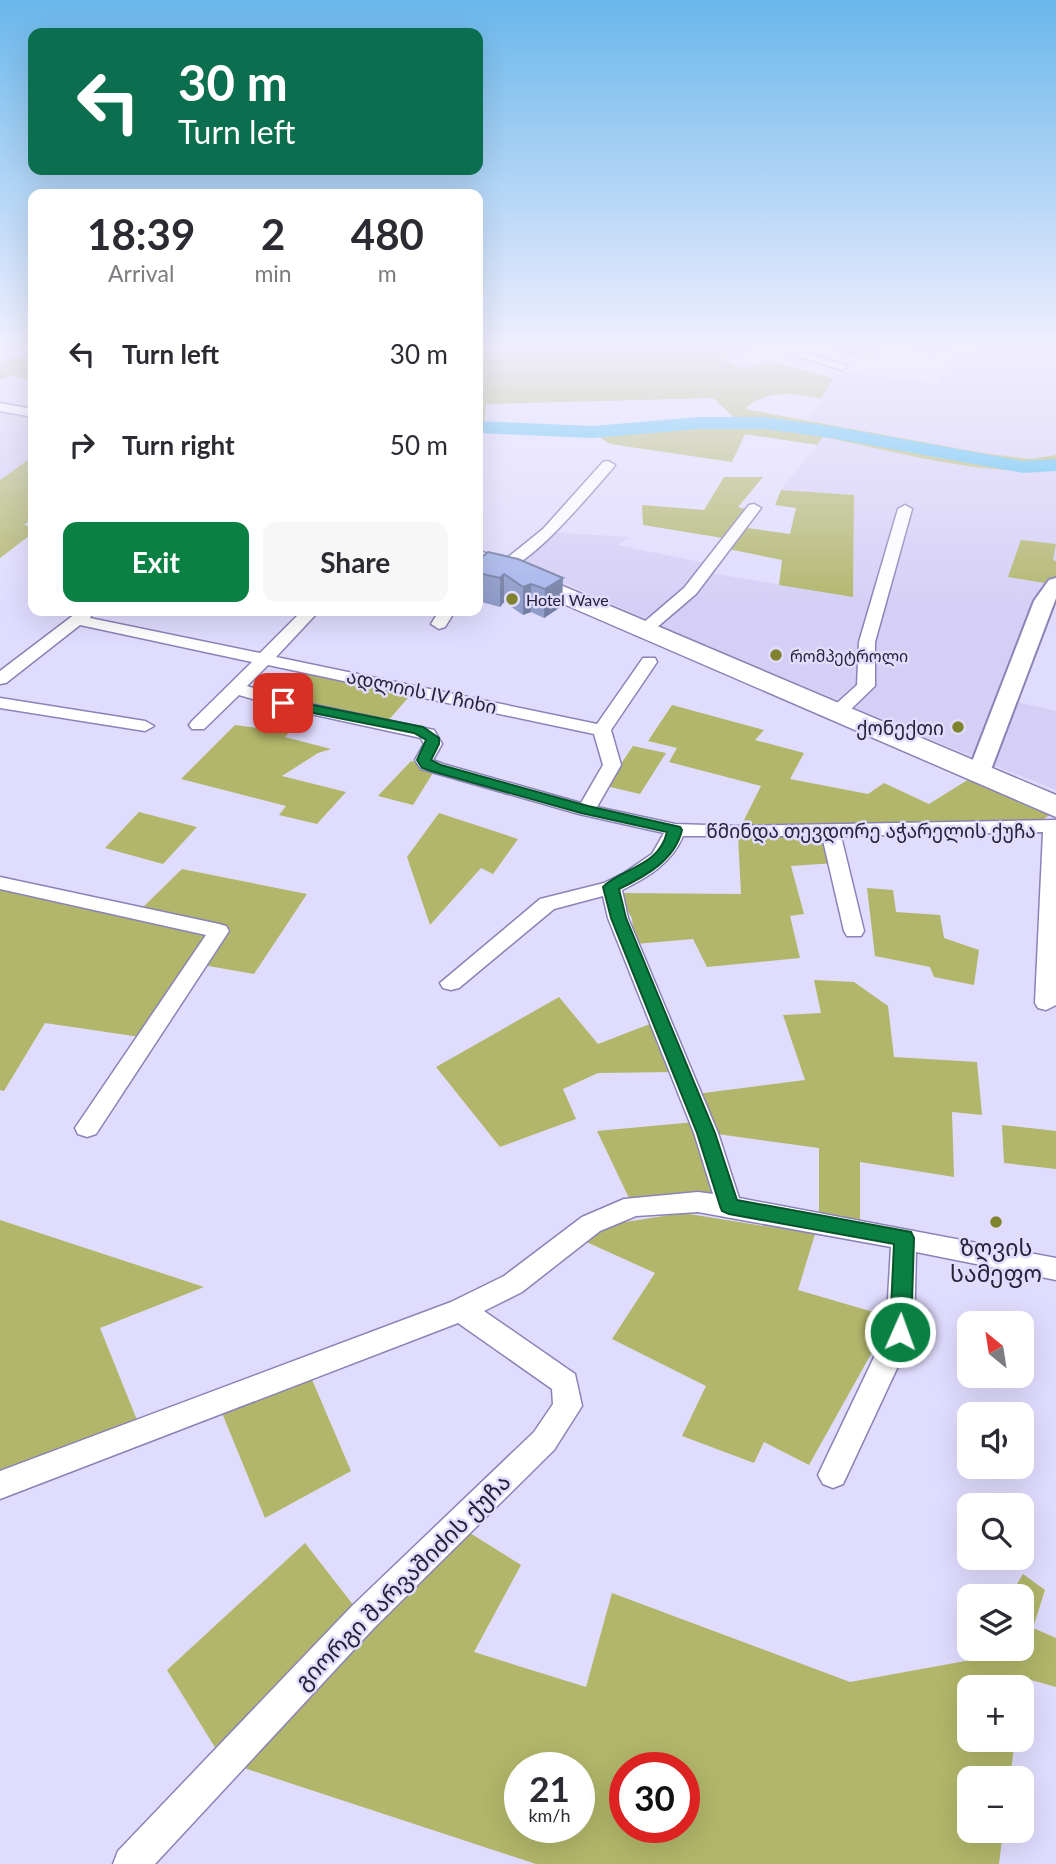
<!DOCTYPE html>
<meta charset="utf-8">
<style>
:root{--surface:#fff;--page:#f7f7f7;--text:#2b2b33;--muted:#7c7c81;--accent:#0b8043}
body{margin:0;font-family:Lato,"Noto Sans Georgian",sans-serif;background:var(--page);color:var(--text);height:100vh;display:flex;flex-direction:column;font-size:26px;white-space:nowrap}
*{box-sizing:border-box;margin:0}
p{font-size:23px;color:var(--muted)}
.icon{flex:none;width:38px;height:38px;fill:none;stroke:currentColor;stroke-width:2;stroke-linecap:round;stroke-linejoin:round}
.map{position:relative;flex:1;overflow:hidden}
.drawer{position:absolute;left:28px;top:189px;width:455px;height:427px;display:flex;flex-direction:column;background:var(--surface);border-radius:14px;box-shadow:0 7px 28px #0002}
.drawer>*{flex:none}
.top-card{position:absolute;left:28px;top:28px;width:455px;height:147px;border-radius:14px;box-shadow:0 7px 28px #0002;background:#0b6e4f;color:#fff;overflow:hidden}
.needle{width:46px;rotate:330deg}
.buttons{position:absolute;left:957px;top:1311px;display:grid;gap:14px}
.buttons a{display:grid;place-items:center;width:77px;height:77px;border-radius:14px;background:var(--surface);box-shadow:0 7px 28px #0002;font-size:35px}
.speed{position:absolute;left:504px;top:1752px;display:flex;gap:14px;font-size:35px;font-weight:700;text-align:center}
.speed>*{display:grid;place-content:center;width:91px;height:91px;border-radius:50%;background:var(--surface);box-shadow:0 7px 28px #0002;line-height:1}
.speed small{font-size:18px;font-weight:400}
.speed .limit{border:10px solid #d22;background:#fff;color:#111}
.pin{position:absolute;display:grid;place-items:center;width:60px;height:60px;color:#fff;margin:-30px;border-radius:14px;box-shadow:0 4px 10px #0006}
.me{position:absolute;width:77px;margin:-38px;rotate:2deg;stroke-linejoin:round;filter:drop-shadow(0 0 5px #0008)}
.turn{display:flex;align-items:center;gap:24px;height:147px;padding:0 35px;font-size:32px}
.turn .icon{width:91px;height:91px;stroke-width:2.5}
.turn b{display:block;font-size:49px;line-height:60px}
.eta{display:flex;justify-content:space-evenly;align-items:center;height:119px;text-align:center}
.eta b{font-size:42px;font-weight:700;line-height:49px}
.button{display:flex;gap:14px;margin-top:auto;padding:14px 35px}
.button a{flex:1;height:80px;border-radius:14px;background:var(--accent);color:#fff;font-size:28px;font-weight:700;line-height:80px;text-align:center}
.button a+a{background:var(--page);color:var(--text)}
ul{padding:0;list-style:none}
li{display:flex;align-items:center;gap:21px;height:91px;padding:0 35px}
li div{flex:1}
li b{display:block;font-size:26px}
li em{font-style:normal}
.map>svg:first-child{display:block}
</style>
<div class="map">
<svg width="1056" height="1864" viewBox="0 0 1056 1864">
<rect width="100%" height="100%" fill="#e0dcfe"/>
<!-- built -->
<g fill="#d5cff6">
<polygon points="955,349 972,350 998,355 1056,357 1056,455 1030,459 983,453 808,420 833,378 844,372 939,384"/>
<polygon points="0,407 33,413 33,461 28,461 0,480"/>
<polygon points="823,437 917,457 1025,473 1056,470 1056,561 1008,576 1056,585 1008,700 1056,711 1056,790 988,763 988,750 971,756 657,625 668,611 644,618 519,563 548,532 629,537 618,545 710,564 705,572 853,597 854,495 781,490"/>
</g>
<!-- green -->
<g fill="#b1b66a" fill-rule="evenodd">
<path d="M478 347H745L754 351 722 359 743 369 769 361 833 378 821 399C795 393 766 389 745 409L983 453 1030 459 1056 455V470C981 476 897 452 823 437L817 445 745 434 732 462 610 444 592 432 739 422 713 398 486 404 484 427H478Z"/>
<polygon points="818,347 889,347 867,360"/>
<polygon points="892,347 1056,347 1056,357 998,355 972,350 955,349 935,354"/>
<polygon points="26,354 33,359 33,381 12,375 0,380 0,362"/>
<polygon points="28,460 33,461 33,488 29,491 33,492 33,518 24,525 33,527 33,533 0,558 0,480"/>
<polygon points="724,477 763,477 738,507 752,511 740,527 790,534 796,508 775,505 781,490 854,495 853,597 779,585 782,560 723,548 729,539 643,525 642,505 704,510"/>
<polygon points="1021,540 1056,544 1053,560 1056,561 1056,585 1008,577"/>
<polygon points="310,668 415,690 386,723 312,709 285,737 331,749 318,753 282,776 346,792 317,824 279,815 286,806 181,779 235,725 265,729 290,705 283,703"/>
<polygon points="672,705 764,730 755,740 804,753 790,779 868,794 884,783 929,804 974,776 1054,812 1038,823 738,832 761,786 669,762 677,748 648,741"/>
<polygon points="633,746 666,753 640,794 606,786"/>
<polygon points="411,761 436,768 413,805 378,796"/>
<polygon points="139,812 197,827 163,864 105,848"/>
<polygon points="439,813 518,839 493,874 481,868 430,925 407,857"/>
<polygon points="827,835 835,863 791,866 804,914 790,916 800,958 707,967 693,939 635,944 632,919 619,893 741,894 738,836"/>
<polygon points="182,869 307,894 254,974 197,964 147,1038 45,1023 4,1091 0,1090 0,883 137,913"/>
<polygon points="867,888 893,890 896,912 940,915 944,938 979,950 974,985 934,977 930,967 875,956"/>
<polygon points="814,980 854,982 888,1006 894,1057 977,1062 982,1115 952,1112 954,1177 860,1162 860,1224 819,1216 819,1148 710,1133 696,1094 805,1080 783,1015 821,1013"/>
<polygon points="559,997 598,1044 655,1022 676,1072 598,1073 563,1089 576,1119 500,1147 436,1067"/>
<polygon points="695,1122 721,1191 713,1200 629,1198 597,1131"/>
<polygon points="1002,1125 1056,1131 1056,1169 1004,1163"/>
<polygon points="683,1213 815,1234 798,1290 887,1316 880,1338 809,1465 764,1442 754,1463 682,1436 706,1386 612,1339 655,1273 582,1240 612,1224"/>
<polygon points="0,1220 204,1287 100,1328 139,1425 0,1477"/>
<polygon points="310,1375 351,1471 265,1518 222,1413"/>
<path d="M470 1533 521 1565 474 1652 586 1687 612 1593 850 1682 971 1660 978 1649 1022 1648V1596H1010L1023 1574 1045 1590 1033 1628 1056 1638V1687L1024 1678 1022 1687H970V1740H1015L1010 1778H970V1830L1003 1831 999 1864H536L238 1766ZM520 1768H579V1827H520ZM625 1768H684V1827H625Z"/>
<polygon points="305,1543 354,1606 216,1749 167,1670"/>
</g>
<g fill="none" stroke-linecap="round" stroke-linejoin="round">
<!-- river -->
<polygon fill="#4bbcef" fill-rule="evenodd" points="700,417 765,417 831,426 1023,461 1056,459 1056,471 1023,473 831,438 765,429 700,429 592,438 478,433 478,421 592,426"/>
<defs>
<g id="minor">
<polygon points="769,347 787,347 848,366 842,370"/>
<polygon points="0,403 33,409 33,417 0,411"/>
<path d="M608 461 615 465 613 468C596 487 525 574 502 568L499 565 502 562 543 529 603 462Z"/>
<polygon points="754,504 761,508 696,594 655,629 643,629 641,626 643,623 684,588 749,505"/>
<polygon points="905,505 912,509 875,642 875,686 849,711 837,711 834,707 837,703 857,685 859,642 898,509"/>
<path d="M79 611H94L90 618 260 653 302 611H319L276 657 597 724 643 658H655L657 662 611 730 621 765 597 807 675 824 738 826 1056 820V1005L1046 1010 1038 1008 1035 1003 1043 832 841 836 864 931 861 936H847L844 931 822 836H683C672 863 647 878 622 890L628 918 718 1133 739 1198 1056 1258V1280L916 1252 914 1332 843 1484 833 1488 823 1484 818 1475 886 1332 891 1247 698 1212 636 1216 600 1231 522 1292 484 1311 575 1374 582 1406 554 1450 374 1628 155 1864H113L118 1851 352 1606 534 1432 553 1404 552 1389 458 1323 0 1499V1471L451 1302 504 1276 582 1217 624 1199 698 1192 713 1194 694 1133 608 918 603 896 554 909 459 988 451 990 443 988 440 983 540 899 604 883 624 873 652 854 664 833 579 814 421 769 415 760 424 744 421 738 283 708 239 695 204 729H192L189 725 192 721 252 662 80 625 6 683 0 684V671ZM268 665 594 734 603 765 581 803 443 764 433 760 442 744 434 730 287 699 247 686Z"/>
<polygon points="439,611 455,611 445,627 439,629 431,624"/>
<polygon points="0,698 145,721 154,726 145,731 0,708"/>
<polygon points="0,877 219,924 226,926 229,931 96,1134 87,1137 78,1134 75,1128 206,935 0,889"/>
</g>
<polygon id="tertiary" points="1056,578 1056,598 992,767 989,772 973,772 970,767 1034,601 1049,580"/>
<polygon id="trunk" points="478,550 1056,795 1056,817 478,567"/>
</defs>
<!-- minor casing -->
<use href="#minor" stroke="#8b82b7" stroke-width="3"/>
<!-- tertiary casing -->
<use href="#tertiary" stroke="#8b82b7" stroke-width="4"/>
<!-- trunk casing -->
<use href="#trunk" stroke="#8b82b7" stroke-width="3"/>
<!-- minor -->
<use href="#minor" fill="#fff" fill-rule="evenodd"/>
<!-- tertiary -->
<use href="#tertiary" fill="#fff" fill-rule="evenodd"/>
<!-- trunk -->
<use href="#trunk" fill="#fff" fill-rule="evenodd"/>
</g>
<!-- wall -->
<polygon fill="#8e9cca" points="518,559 562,606 544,618 531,612 523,615 504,602 500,607 478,601 478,560"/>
<!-- shaded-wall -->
<g fill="#747fa4">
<polygon points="504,574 504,602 500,607 500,578"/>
<polygon points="563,578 562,606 544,618 545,589"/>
<polygon points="531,584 531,612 523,615 523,587"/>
</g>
<!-- building -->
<polygon fill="#a5b5eb" stroke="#747fa4" stroke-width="2" points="488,552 518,559 563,578 545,589 531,584 523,587 504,574 500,578 478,573 478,560"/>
<!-- sky -->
<linearGradient id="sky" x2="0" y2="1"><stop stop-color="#69b7eb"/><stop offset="0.57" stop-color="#f1efff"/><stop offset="1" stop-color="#f1efff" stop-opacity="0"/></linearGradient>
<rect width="1056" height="608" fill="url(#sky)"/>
<!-- route -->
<path fill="#0b8043" stroke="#07532c" stroke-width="2" d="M283 699 423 727 439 738V744L431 760 441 765 588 806 680 827 682 830C675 860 646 876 619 889L626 918 715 1133 737 1200 911 1232 914 1238 911 1332 908 1338 900 1341 893 1338 890 1332 894 1244 729 1214 722 1211 720 1206 697 1133 611 918 603 887C621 868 659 867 667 832L581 813 431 771 422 768 417 760 426 740 414 733 278 706 276 703Z"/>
<!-- markers -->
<g fill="#80832d" stroke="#e0dcfe" stroke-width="2.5">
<circle cx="512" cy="599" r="7"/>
<circle cx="776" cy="655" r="7"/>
<circle cx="958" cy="727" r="7"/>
<circle cx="996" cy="1222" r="7"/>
</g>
<g text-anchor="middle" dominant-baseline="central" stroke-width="5" stroke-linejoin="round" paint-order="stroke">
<!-- far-poi labels -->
<g font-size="16" fill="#262338" stroke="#e0dcfe" text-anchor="start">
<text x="526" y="599">Hotel Wave</text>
<text x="790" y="655">რომპეტროლი</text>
</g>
<!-- street labels -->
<g font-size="19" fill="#262338" stroke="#e0dcfe">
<text transform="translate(422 691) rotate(12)">ადლიის IV ჩიხი</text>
<text x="871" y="830">წმინდა თევდორე აჭარელის ქუჩა</text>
</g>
<!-- poi labels -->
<g font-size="19" fill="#262338" stroke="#e0dcfe" text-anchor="end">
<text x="944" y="727">ქონექთი</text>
</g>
<!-- near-poi labels -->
<g font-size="23" fill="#262338" stroke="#e0dcfe">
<text x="996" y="1247">ზღვის<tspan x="996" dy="26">სამეფო</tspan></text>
</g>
<!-- near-street labels -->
<g font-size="23" fill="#262338" stroke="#e0dcfe">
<text transform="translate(402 1581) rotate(-45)">გიორგი შარვაშიძის ქუჩა</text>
</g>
</g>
</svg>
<div class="buttons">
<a><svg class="needle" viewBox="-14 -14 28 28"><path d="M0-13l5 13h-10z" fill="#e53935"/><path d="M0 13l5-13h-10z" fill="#7c7c81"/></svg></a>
<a><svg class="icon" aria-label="sound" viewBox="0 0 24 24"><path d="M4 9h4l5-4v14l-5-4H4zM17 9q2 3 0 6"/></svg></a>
<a><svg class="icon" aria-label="search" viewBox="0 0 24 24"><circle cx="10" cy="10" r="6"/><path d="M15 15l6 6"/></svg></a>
<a><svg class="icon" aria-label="layers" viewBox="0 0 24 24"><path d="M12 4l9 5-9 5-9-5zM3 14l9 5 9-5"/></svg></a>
<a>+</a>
<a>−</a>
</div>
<div class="speed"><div>21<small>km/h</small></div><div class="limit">30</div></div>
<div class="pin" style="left:283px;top:703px;background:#d93025"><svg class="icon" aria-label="arrive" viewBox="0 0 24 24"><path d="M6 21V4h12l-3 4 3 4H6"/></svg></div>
<svg class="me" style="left:900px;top:1332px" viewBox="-20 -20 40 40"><circle r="17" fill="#0b8043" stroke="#fff" stroke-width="3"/><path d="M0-11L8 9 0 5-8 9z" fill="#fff"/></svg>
<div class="top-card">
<div class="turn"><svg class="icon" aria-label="left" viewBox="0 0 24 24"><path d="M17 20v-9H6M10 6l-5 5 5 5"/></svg><div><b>30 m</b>Turn left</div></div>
</div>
<section class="drawer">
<div class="eta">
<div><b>18:39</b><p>Arrival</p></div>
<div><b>2</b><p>min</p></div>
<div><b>480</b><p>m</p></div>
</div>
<ul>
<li><svg class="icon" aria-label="left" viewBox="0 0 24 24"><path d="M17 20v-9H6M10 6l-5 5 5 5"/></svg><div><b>Turn left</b></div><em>30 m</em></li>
<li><svg class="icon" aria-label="right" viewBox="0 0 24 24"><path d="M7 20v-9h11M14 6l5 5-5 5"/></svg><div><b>Turn right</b></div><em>50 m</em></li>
</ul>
<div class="button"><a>Exit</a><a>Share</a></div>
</section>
</div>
